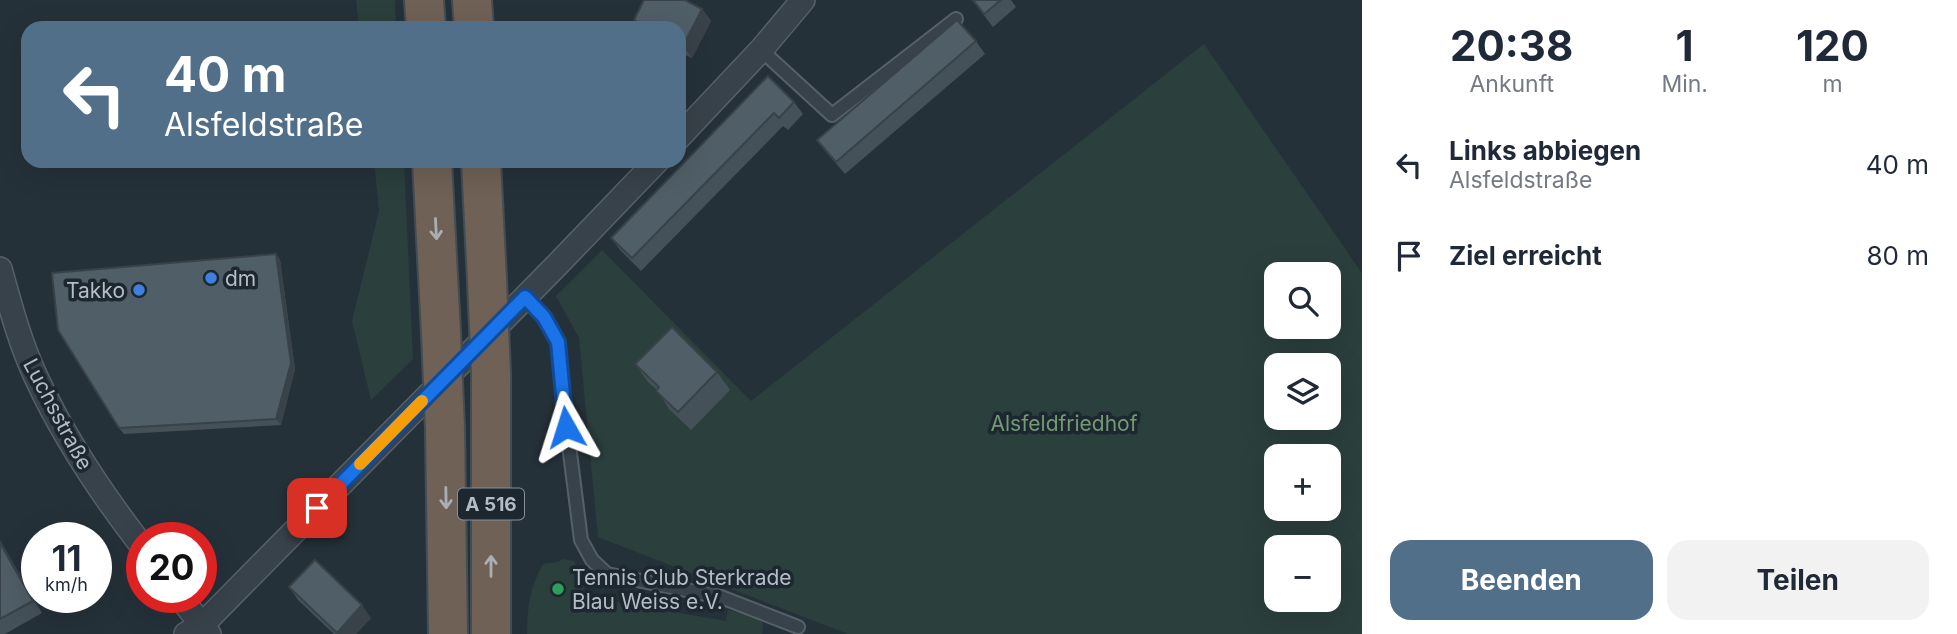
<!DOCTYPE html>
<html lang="de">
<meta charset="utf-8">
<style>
:root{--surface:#fff;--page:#f2f2f3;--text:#1f2937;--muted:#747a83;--accent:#526f89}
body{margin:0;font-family:Inter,sans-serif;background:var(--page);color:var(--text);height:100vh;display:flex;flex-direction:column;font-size:26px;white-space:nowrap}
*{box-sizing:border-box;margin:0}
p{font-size:23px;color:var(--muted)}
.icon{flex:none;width:38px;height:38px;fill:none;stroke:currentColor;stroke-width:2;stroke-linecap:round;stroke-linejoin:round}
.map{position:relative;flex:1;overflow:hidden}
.details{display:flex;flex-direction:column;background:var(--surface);width:595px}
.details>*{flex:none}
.banner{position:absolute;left:21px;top:21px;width:665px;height:147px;border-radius:21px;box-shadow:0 7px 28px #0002;background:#526f89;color:#fff;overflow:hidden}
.buttons{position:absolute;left:1264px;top:262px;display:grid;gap:14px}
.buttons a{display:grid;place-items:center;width:77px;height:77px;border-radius:14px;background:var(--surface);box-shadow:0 7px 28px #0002;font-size:35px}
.speed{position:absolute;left:21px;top:522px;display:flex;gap:14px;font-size:35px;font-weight:700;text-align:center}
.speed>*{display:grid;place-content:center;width:91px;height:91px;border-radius:50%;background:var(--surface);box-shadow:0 7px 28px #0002;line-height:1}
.speed small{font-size:18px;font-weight:400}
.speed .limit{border:10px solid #d22;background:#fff;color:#111}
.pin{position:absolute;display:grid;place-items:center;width:60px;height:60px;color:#fff;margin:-30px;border-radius:14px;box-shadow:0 4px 10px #0006}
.me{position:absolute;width:77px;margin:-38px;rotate:354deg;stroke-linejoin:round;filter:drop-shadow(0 0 5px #0008)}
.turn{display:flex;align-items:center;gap:24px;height:147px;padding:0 28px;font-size:32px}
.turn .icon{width:91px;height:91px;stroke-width:2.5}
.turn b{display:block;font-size:49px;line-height:60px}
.eta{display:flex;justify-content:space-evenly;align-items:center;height:119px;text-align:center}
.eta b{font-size:42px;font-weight:700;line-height:49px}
.primary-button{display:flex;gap:14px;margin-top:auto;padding:14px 28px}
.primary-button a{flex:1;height:80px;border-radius:21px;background:var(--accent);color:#fff;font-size:28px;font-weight:700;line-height:80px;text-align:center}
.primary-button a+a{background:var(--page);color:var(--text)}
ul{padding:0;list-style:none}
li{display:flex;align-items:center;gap:21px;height:91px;padding:0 28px}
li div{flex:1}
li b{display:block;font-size:26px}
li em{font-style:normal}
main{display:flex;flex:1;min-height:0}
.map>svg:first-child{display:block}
</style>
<main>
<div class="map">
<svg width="1362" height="634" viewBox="0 0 1362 634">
<rect width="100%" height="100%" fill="#253139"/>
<!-- green -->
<g fill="#2b3f3c" fill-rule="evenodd">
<polygon points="356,0 395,0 396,28 359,28"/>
<path d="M1204 44 1362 273V634H848L598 537 579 338 556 296 602 250 751 401ZM1276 275H1328V327H1276ZM1276 366H1328V418H1276ZM1276 457H1328V509H1276ZM1276 548H1328V600H1276Z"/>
<polygon points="374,161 404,161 413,359 371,400 352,321 379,211"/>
<path d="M564 559 574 561 587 597 726 621 728 610C740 613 755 613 763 623L762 634H527C528 604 529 591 543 564L557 562Z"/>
</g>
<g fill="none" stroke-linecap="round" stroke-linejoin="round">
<defs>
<g id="lane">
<polyline points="761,50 832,115 956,19"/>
<polyline points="525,297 544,317 558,342 565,413 581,540 592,560 607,574 721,597 798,627"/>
</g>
<g id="street">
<polyline points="679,137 761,50 803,0"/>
<path d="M0 269C10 305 20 343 36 377 64 438 101 493 142 546"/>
<polyline points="180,597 209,634"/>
<polyline points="186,634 202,625 558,264 657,161"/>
</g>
<g id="highway">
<polyline points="424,0 426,28"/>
<polyline points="472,0 474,28"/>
<polyline points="432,161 441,333"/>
<polyline points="481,161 487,280"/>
<polyline points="445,429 448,634"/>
<polyline points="491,634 491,374"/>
</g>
</defs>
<!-- lane casing -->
<use href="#lane" stroke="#566068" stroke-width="16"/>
<!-- street casing -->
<use href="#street" stroke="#566068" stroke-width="26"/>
<!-- highway casing -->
<use href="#highway" stroke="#434d55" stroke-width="42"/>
<!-- lane -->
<use href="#lane" stroke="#38424a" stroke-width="12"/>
<!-- street -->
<use href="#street" stroke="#38424a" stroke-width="23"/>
<!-- highway -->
<use href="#highway" stroke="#6f6156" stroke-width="38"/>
<defs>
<g id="highway-bridge">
<polyline points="487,280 491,374"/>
<polyline points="441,333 445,429"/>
</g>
</defs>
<!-- highway-bridge casing -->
<use href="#highway-bridge" stroke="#434d55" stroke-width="42" stroke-linecap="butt"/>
<!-- highway-bridge -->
<use href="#highway-bridge" stroke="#6f6156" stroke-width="38"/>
</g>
<!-- wall -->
<g fill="#455159">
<polygon points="972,0 1011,0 1016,7 993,27"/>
<polygon points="702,9 711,21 692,58 679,52 679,28 640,28 634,20"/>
<polygon points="976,41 985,54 845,174 826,152 817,140"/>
<polygon points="768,76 794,102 803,114 788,130 783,126 641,271 620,250 611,238"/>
<polygon points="276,254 280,260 295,369 281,425 124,434 119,428"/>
<polygon points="635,364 717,372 730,390 691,430 669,409 657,390 648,382"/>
<polygon points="0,540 42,613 5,634 0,634"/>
<polygon points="289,587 371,618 356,634 334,634 298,600"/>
</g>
<!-- shaded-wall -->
<g fill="#384248">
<polygon points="702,9 711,21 692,58 683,46"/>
<polygon points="276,254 280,260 295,369 281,425 276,419"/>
<polygon points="0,540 42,613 33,601 0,543"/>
<polygon points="362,605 371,618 356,634 338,634 337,633"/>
</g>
<!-- building -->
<g fill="#505e67" stroke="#384248" stroke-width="2">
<polygon points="644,0 685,0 702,9 683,46 679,44 679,28 649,28 634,20"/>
<polygon points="973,0 1001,0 984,14"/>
<polygon points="957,20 976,41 836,162 817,140"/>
<polygon points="768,76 794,102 779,118 774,113 632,258 611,238"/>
<polygon points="276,254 291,363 276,419 119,428 58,330 52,273"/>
<polygon points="672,327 717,372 678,412 656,391 659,387 635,364"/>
<polygon points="0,543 33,601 0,619"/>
<polygon points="315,560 362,605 337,633 289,587"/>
</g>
<!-- one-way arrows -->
<defs><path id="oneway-shaft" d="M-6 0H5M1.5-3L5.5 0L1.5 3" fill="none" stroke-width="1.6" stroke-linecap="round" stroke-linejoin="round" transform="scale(1.75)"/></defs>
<g stroke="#aaafb4">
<use href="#oneway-shaft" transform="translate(436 229) rotate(87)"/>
<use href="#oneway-shaft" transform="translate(446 498) rotate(89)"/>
<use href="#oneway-shaft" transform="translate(491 566) rotate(-90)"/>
</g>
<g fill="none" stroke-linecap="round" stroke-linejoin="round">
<defs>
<polyline id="route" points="317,508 525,297 544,317 558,342 566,427"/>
</defs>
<!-- route casing -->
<use href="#route" stroke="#114b97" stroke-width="18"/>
<!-- route -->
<use href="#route" stroke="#1a73e8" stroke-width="12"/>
<!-- slow -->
<polyline stroke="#f59e0b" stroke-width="12" points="360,464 422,401"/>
</g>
<!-- markers -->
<g fill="#3f7fe0" stroke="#1d272f" stroke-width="2.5">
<circle cx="211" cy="278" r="7"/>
<circle cx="139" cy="290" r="7"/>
</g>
<circle fill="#2e9e5b" stroke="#1d272f" stroke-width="2.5" cx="558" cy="589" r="7"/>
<g text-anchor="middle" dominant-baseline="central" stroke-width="7" stroke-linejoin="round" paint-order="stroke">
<!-- shield labels -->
<rect fill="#1d272f" stroke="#879098" stroke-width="2" x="458" y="488.5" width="66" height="31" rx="5"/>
<g font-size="19" font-weight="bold" fill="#b4bdc5">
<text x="491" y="504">A 516</text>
</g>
<!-- poi labels -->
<g font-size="21" fill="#b4bdc5" stroke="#1d272f" text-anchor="start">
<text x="225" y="278">dm</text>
<text x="125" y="290" text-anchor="end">Takko</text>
<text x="572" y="577">Tennis Club Sterkrade<tspan x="572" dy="24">Blau Weiss e.V.</tspan></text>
</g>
<!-- street labels -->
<g font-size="21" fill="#b4bdc5" stroke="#1d272f">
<text transform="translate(58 414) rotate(62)">Luchsstraße</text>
</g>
<!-- park labels -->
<g font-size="21" fill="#749976" stroke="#1d272f">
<text x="1064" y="423">Alsfeldfriedhof</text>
</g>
</g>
</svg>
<div class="buttons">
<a><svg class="icon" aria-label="search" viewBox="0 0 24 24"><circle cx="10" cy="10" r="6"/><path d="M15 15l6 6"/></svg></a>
<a><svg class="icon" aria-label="layers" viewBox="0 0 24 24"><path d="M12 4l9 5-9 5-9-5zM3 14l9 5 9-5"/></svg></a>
<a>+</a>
<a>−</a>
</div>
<div class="speed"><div>11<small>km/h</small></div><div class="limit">20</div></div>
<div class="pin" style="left:317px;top:508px;background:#d93025"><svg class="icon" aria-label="arrive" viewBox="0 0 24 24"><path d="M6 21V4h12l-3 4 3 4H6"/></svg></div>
<svg class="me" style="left:566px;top:427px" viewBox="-20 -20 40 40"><path d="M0-17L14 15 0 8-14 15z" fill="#1a73e8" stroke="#fff" stroke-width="4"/></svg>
<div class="banner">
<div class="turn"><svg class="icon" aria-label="left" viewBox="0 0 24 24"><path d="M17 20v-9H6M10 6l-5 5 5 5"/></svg><div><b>40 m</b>Alsfeldstraße</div></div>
</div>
</div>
<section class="details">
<div class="eta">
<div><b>20:38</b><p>Ankunft</p></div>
<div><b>1</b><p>Min.</p></div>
<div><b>120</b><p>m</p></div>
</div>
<ul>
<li><svg class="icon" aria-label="left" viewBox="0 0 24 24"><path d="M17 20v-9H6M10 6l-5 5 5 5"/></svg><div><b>Links abbiegen</b><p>Alsfeldstraße</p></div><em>40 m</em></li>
<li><svg class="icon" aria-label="arrive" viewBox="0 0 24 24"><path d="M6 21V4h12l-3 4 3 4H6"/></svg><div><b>Ziel erreicht</b></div><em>80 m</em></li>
</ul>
<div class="primary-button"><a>Beenden</a><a>Teilen</a></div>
</section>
</main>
